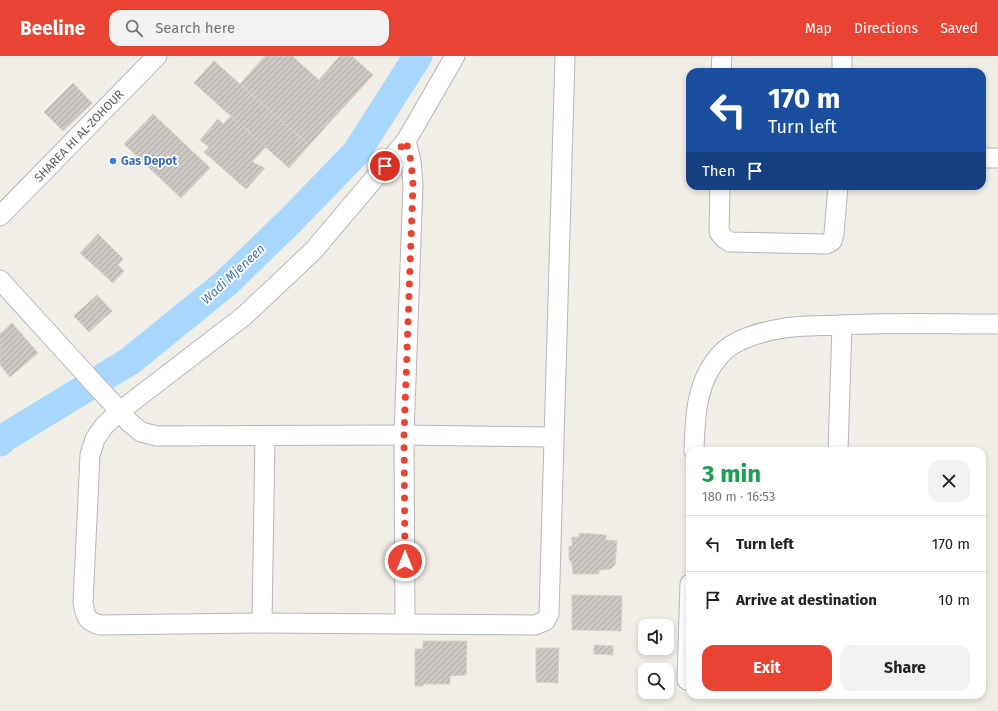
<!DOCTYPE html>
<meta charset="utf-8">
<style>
:root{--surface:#fff;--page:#f2f2f2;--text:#222;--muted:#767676;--line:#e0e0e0;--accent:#e94333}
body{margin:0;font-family:"Fira Sans",sans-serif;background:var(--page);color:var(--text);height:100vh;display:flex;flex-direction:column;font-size:15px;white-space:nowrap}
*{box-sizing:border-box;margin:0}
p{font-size:13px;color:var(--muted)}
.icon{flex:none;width:22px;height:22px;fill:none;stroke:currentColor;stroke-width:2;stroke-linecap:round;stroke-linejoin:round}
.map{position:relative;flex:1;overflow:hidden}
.side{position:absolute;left:686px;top:391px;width:300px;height:252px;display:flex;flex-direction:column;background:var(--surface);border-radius:12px;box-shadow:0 2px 6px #0003}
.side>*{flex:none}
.top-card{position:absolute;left:686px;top:12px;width:300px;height:122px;border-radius:12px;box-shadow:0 2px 6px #0003;background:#1a4fa0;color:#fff;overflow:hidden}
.buttons{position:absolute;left:638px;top:563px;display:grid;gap:8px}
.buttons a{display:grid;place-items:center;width:36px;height:36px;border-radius:8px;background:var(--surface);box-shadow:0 2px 6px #0003;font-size:20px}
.pin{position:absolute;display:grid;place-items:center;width:34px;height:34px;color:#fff;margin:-17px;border:2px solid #fff;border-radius:50%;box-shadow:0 1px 4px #0007}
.me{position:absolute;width:44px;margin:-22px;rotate:0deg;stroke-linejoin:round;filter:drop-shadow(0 0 3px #0008)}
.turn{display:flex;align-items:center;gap:14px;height:84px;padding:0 16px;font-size:18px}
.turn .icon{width:52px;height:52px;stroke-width:2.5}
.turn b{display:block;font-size:28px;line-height:34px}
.then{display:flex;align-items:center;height:38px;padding:0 16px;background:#0003;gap:8px;font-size:15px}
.round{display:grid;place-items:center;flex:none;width:42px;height:42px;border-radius:12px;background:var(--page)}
.summary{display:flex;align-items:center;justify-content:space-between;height:68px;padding:0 16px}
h1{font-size:24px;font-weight:700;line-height:30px;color:#1e9e55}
.action{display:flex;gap:8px;margin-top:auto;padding:8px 16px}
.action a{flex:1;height:46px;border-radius:12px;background:var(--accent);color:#fff;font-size:16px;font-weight:700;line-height:46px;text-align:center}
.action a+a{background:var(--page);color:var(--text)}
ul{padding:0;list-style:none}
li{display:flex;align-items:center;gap:12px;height:56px;padding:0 16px;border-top:1px solid var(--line)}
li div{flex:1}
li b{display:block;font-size:15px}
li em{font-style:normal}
header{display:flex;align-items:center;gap:24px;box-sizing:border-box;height:56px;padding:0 20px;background:var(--accent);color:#fff}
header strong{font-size:19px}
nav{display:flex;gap:22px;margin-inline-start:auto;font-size:14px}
.search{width:280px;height:36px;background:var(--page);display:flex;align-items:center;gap:10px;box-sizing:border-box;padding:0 14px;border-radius:12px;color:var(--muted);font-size:15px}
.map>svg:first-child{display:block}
</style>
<header>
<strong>Beeline</strong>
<div class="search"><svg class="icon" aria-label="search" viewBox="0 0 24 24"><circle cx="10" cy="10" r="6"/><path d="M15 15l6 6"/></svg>Search here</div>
<nav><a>Map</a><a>Directions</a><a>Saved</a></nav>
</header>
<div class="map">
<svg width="998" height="655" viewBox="0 0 998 655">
<defs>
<pattern id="building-hatch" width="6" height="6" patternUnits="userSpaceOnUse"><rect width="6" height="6" fill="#ccc9c4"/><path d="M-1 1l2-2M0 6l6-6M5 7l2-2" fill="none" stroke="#a9a7a3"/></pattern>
</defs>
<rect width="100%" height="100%" fill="#f0eee7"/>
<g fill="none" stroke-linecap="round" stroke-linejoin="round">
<!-- river -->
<polyline stroke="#a8d8ff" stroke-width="29" points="0,386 4,382 130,305 226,227 290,165 356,97 418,0"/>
</g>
<!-- building -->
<g fill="url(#building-hatch)" stroke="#d5d0c5">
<polygon points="265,0 292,0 319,24 340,0 352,0 373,19 309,89 240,28"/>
<polygon points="214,5 309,89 289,112 194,27"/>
<polygon points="73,27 92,47 63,75 44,56"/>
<polygon points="153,58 210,112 181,142 124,88"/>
<polygon points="231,60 266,91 252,106 265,112 246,133 204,96 209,91 200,84 218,63 223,68"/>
<polygon points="98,178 123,203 118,209 124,215 113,227 80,197"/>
<polygon points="97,239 112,255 89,276 74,260"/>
<polygon points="12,267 38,297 10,321 0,309 0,278"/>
<polygon points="579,477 606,479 606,484 617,485 615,509 610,513 599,514 599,518 573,518 572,507 569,503 569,490 572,490 572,481 579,481"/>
<polygon points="572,539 622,540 621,575 572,574"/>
<polygon points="423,585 467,585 466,619 450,620 450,628 423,628 423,630 415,630 415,593 423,593"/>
<polygon points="594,589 613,590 613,599 594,598"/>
<polygon points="536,592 559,592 558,627 536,626"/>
</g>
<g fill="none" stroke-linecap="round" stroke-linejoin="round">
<defs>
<g id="minor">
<path d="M455 0 406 85 314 194 244 260 120 355 104 370 95 383 90 399 83 547C86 561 86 565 100 569L262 567 535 569 545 565 549 558 565 0"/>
<polyline points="721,16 722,0"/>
<polyline points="842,16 842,0"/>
<polyline points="982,102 998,102"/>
<polyline points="720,130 719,176 724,182 730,186 826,188 832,185 834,178 838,130"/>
<polyline points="0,160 157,0"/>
<polyline points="0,224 102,336 120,355 129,366 141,376 157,380 404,379 554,381"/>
<path d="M694 395C695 360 696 325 721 298 733 284 761 276 779 273 799 269 820 270 840 269 892 266 945 268 998 268"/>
<polyline points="838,395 842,269"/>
<polyline points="262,567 265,380"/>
<polyline points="405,568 404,379 413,128 411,105 406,85"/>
<polyline points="687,624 690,528"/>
</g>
</defs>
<!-- minor casing -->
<use href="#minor" stroke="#b4b7bb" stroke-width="21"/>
<!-- minor -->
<use href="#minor" stroke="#fff" stroke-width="19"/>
</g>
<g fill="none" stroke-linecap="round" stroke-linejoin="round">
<!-- route -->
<polyline stroke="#e94333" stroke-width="7" stroke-dasharray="0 12.6" points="385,110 406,85 411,105 413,128 404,379 405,505"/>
</g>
<!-- markers -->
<circle fill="#3f7fe0" stroke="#fff" stroke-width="1.5" cx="113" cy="105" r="4"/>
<g text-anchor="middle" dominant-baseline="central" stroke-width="3.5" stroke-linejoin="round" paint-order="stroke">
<!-- street labels -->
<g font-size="12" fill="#5e6267" stroke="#fff">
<text transform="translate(79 80) rotate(-46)">SHAREA HI AL-ZOHOUR</text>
</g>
<!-- shop labels -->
<g font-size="12" font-weight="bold" fill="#366cbe" stroke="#fff" text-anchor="start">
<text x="121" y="105">Gas Depot</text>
</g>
<!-- water labels -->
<g font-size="13" font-style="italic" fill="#4378b2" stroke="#fff">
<text transform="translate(233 218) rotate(-43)">Wadi Mjeneen</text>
</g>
</g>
</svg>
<div class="buttons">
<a><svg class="icon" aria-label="sound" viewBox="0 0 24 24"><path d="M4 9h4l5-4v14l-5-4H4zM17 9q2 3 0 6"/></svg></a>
<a><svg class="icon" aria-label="search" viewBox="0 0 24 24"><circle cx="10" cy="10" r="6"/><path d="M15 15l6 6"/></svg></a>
</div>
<div class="pin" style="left:385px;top:110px;background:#d93025"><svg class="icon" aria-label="arrive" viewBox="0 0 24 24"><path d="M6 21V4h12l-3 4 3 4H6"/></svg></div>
<svg class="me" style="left:405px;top:505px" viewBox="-20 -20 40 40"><circle r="17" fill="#e94333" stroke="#fff" stroke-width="3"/><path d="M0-11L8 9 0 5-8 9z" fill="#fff"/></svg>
<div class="top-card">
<div class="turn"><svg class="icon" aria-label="left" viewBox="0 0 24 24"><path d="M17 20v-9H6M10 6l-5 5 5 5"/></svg><div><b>170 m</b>Turn left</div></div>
<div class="then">Then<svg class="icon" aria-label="arrive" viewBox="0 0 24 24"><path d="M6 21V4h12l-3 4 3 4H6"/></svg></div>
</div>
<section class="side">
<div class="summary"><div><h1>3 min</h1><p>180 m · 16:53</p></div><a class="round"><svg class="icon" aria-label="close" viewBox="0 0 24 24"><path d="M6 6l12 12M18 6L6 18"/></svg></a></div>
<ul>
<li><svg class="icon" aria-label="left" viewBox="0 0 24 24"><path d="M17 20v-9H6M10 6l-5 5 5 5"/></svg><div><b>Turn left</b></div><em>170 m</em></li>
<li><svg class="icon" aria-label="arrive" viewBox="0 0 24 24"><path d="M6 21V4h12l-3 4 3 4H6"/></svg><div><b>Arrive at destination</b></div><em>10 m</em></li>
</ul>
<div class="action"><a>Exit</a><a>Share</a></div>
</section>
</div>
